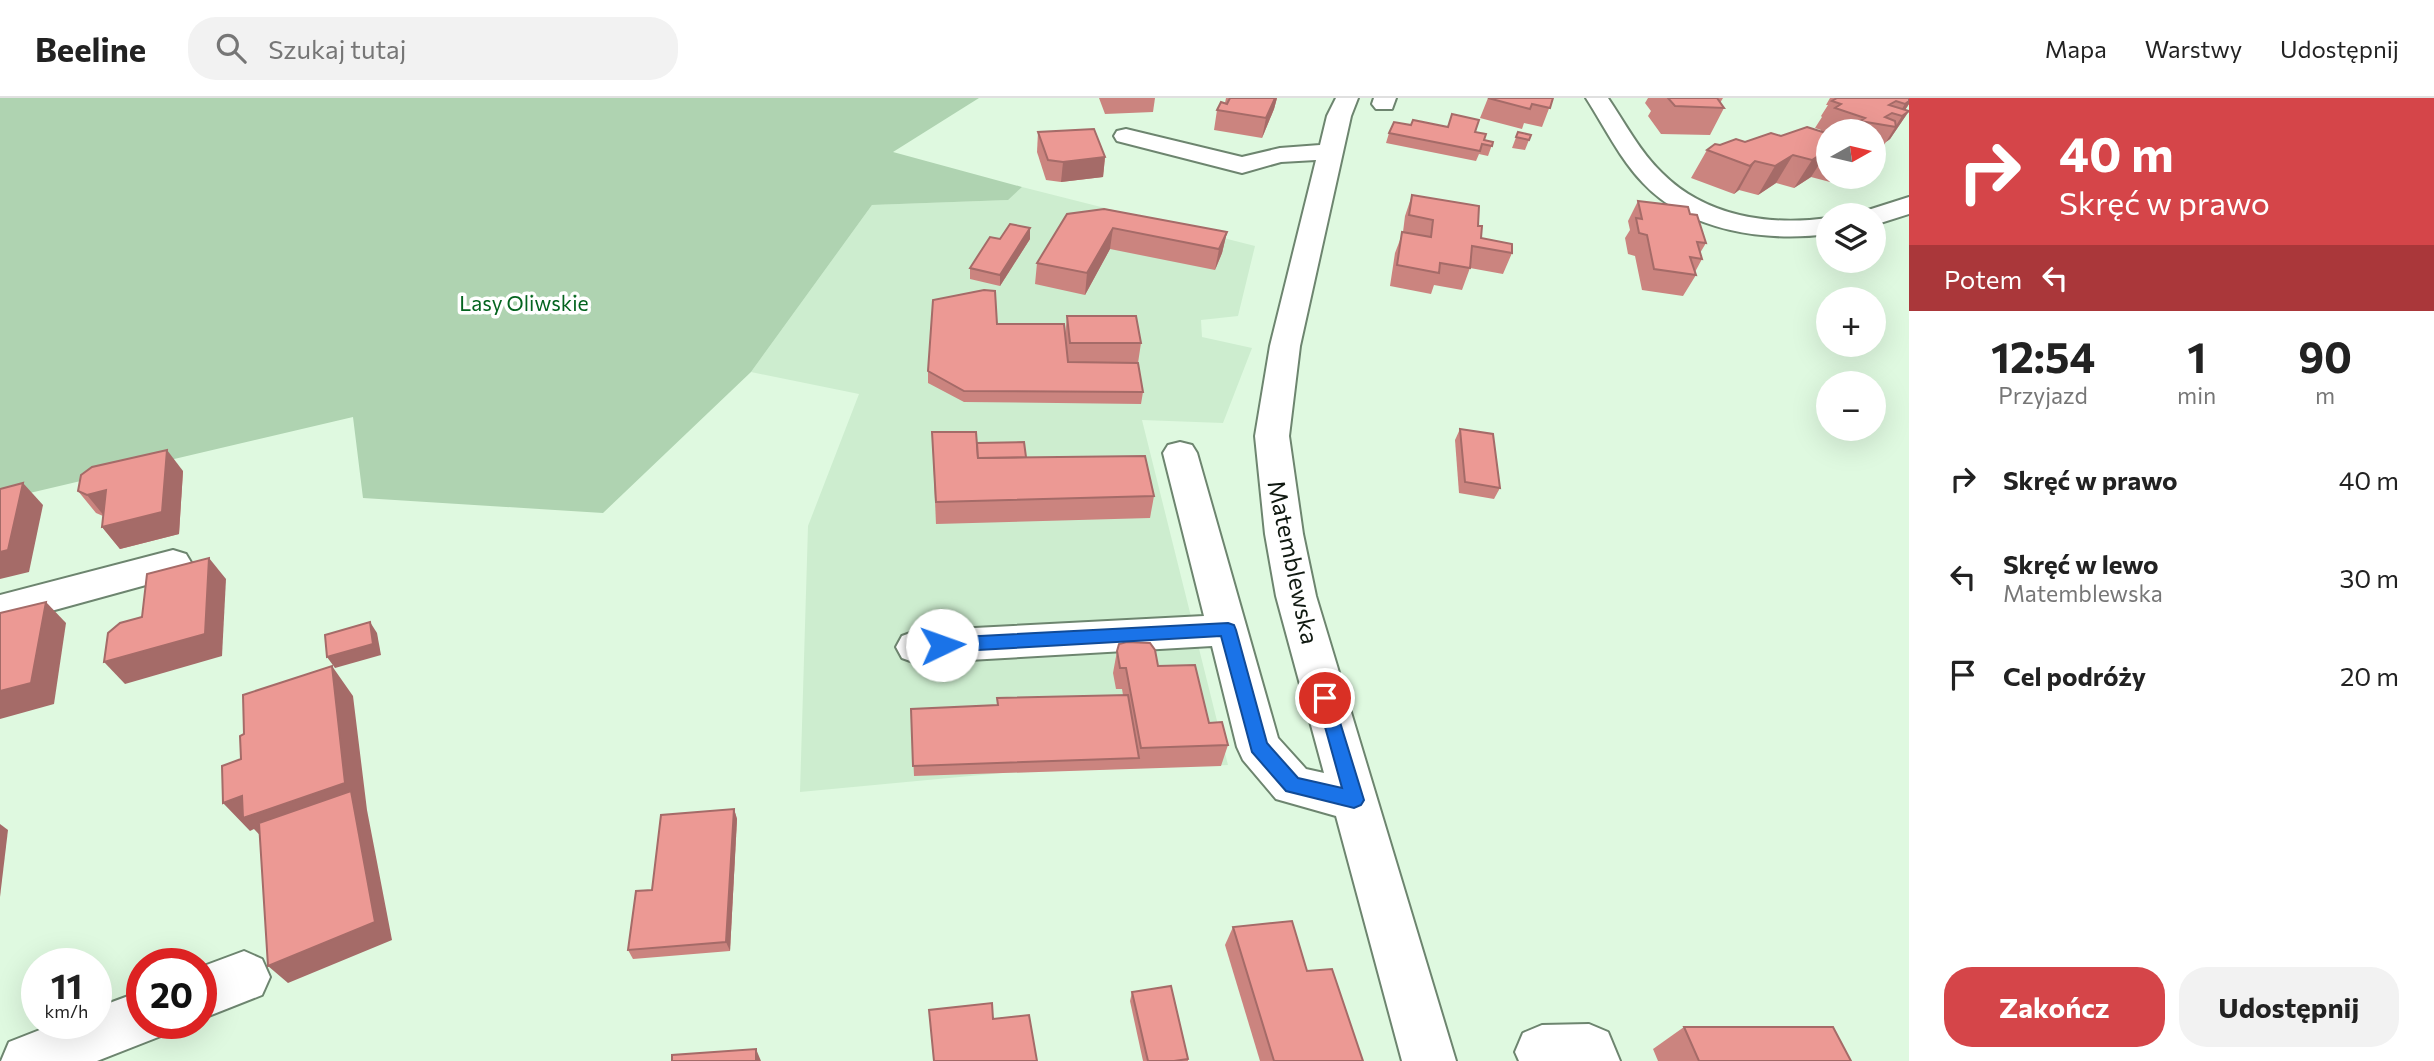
<!DOCTYPE html>
<html lang="pl">
<meta charset="utf-8">
<style>
:root{--surface:#fff;--page:#f2f2f2;--text:#222;--muted:#767676;--line:#e0e0e0;--accent:#d54549}
body{margin:0;font-family:Commissioner,sans-serif;background:var(--page);color:var(--text);height:100vh;display:flex;flex-direction:column;font-size:26px;white-space:nowrap}
*{box-sizing:border-box;margin:0}
p{font-size:23px;color:var(--muted)}
.icon{flex:none;width:38px;height:38px;fill:none;stroke:currentColor;stroke-width:2;stroke-linecap:round;stroke-linejoin:round}
.map{position:relative;flex:1;overflow:hidden}
.side{display:flex;flex-direction:column;background:var(--surface);width:525px}
.side>*{flex:none}
.top-card{background:#d54549;color:#fff;overflow:hidden}
.needle{width:46px;rotate:82deg}
.fabs{position:absolute;left:1816px;top:21px;display:grid;gap:14px}
.fabs a{display:grid;place-items:center;width:70px;height:70px;border-radius:50%;background:var(--surface);box-shadow:0 7px 28px #0002;font-size:35px}
.speed{position:absolute;left:21px;top:850px;display:flex;gap:14px;font-size:35px;font-weight:700;text-align:center}
.speed>*{display:grid;place-content:center;width:91px;height:91px;border-radius:50%;background:var(--surface);box-shadow:0 7px 28px #0002;line-height:1}
.speed small{font-size:18px;font-weight:400}
.speed .limit{border:10px solid #d22;background:#fff;color:#111}
.pin{position:absolute;display:grid;place-items:center;width:60px;height:60px;color:#fff;margin:-30px;border:4px solid #fff;border-radius:50%;box-shadow:0 2px 7px #0007}
.me{position:absolute;width:77px;margin:-38px;rotate:87deg;stroke-linejoin:round;filter:drop-shadow(0 0 5px #0008)}
.turn{display:flex;align-items:center;gap:24px;height:147px;padding:0 35px;font-size:32px}
.turn .icon{width:91px;height:91px;stroke-width:2.5}
.turn b{display:block;font-size:49px;line-height:60px}
.then{display:flex;align-items:center;height:66px;padding:0 35px;background:#0003;gap:14px;font-size:26px}
.eta{display:flex;justify-content:space-evenly;align-items:center;height:119px;text-align:center}
.eta b{font-size:42px;font-weight:700;line-height:49px}
.button{display:flex;gap:14px;margin-top:auto;padding:14px 35px}
.button a{flex:1;height:80px;border-radius:28px;background:var(--accent);color:#fff;font-size:28px;font-weight:700;line-height:80px;text-align:center}
.button a+a{background:var(--page);color:var(--text)}
ul{padding:0;list-style:none}
li{display:flex;align-items:center;gap:21px;height:98px;padding:0 35px}
li div{flex:1}
li b{display:block;font-size:26px}
li em{font-style:normal}
header{display:flex;align-items:center;gap:42px;box-sizing:border-box;height:98px;padding:0 35px;background:var(--surface);border-bottom:2px solid var(--line)}
header strong{font-size:33px}
nav{display:flex;gap:38px;margin-inline-start:auto;font-size:24px}
.search{width:490px;height:63px;background:var(--page);display:flex;align-items:center;gap:18px;box-sizing:border-box;padding:0 24px;border-radius:28px;color:var(--muted);font-size:26px}
main{display:flex;flex:1;min-height:0}
.map>svg:first-child{display:block}
</style>
<header>
<strong>Beeline</strong>
<div class="search"><svg class="icon" aria-label="search" viewBox="0 0 24 24"><circle cx="10" cy="10" r="6"/><path d="M15 15l6 6"/></svg>Szukaj tutaj</div>
<nav><a>Mapa</a><a>Warstwy</a><a>Udostępnij</a></nav>
</header>
<main>
<div class="map">
<svg width="1909" height="963" viewBox="0 0 1909 963">
<rect width="100%" height="100%" fill="#dff9e0"/>
<!-- built -->
<polygon fill="#cdedcf" points="1022,89 1255,148 1238,218 1201,222 1202,239 1252,250 1223,325 1142,322 1228,667 1002,675 800,694 808,428 859,296 751,274 872,107 1007,102"/>
<!-- green -->
<polygon fill="#afd3b1" points="0,0 979,0 893,54 1022,89 1008,102 872,107 751,274 603,415 363,400 353,319 0,402"/>
<g fill="none" stroke-linecap="round" stroke-linejoin="round">
<defs>
<g id="minor">
<polygon points="1336,0 1358,0 1351,18 1300,248 1289,338 1303,436 1316,498 1456,963 1402,963 1336,718 1276,701 1243,662 1237,649 1212,548 916,565 902,560 896,549 902,538 916,533 1204,518 1163,355 1168,347 1180,344 1192,347 1197,355 1278,640 1306,671 1324,675 1276,498 1265,436 1255,338 1270,248 1316,62 1281,64 1242,75 1117,43 1114,38 1117,33 1126,31 1242,59 1280,50 1320,47 1327,18"/>
<polygon points="1374,0 1396,0 1392,11 1376,11 1372,6"/>
<path d="M1586 0H1608C1625 25 1640 54 1662 75 1706 119 1769 128 1829 120V136C1766 144 1689 134 1643 85 1620 61 1604 28 1586 0Z"/>
<polygon points="1909,99 1909,116 1874,127 1874,117 1862,117 1865,113"/>
<polygon points="173,452 186,456 192,466 186,476 0,527 0,497"/>
<polygon points="244,853 262,861 270,879 262,897 201,921 201,869"/>
<polygon points="142,893 142,926 166,926 161,938 97,963 1,963 9,944 55,926 96,926 96,910"/>
<polygon points="1589,926 1608,934 1620,963 1519,963 1515,954 1523,935 1542,927"/>
</g>
</defs>
<!-- minor casing -->
<use href="#minor" stroke="#6d856f" stroke-width="4"/>
<!-- minor -->
<use href="#minor" fill="#fff" fill-rule="evenodd"/>
</g>
<!-- wall -->
<g fill="#cb847f">
<polygon points="1099,0 1155,0 1153,14 1105,16"/>
<polygon points="1226,0 1277,0 1274,11 1262,40 1214,32 1217,12 1225,5"/>
<polygon points="1488,0 1553,0 1542,29 1524,25 1522,31 1480,20"/>
<polygon points="1648,0 1723,0 1720,5 1724,10 1710,37 1661,36 1648,18 1651,13 1645,5"/>
<polygon points="1830,0 1909,0 1909,6 1905,12 1909,13 1890,41 1886,44 1877,57 1874,57 1874,33 1829,33 1829,79 1837,79 1830,84 1811,79 1794,90 1776,85 1758,97 1739,92 1734,96 1691,80 1707,52 1720,47 1781,38 1821,33 1821,32 1815,30 1822,19 1821,18 1828,7 1826,7"/>
<polygon points="1411,27 1484,42 1493,44 1488,58 1479,56 1476,63 1386,45 1389,35"/>
<polygon points="1038,34 1105,59 1103,79 1061,84 1046,82 1037,54"/>
<polygon points="1518,34 1531,37 1525,52 1512,50"/>
<polygon points="1412,97 1478,128 1481,140 1512,155 1503,176 1470,170 1462,192 1434,187 1431,196 1390,188 1395,155 1403,134 1405,118"/>
<polygon points="1638,103 1690,116 1706,145 1700,155 1702,161 1695,174 1696,177 1683,198 1642,192 1635,158 1628,156 1625,140 1630,132 1628,123"/>
<polygon points="1067,116 1227,134 1222,155 1215,172 1110,151 1085,197 1035,186 1037,165"/>
<polygon points="1030,130 1030,141 1000,188 970,181 970,170 1000,141"/>
<polygon points="1067,218 1141,245 1138,265 1143,294 1141,306 964,304 928,285 928,273 997,226 1065,238"/>
<polygon points="1460,331 1500,390 1494,401 1459,395 1455,342"/>
<polygon points="932,334 977,345 1154,398 1150,420 936,426"/>
<polygon points="183,373 179,436 120,451 102,429 103,418 96,415 78,393"/>
<polygon points="1117,553 1158,568 1228,647 1221,668 914,678 911,611 997,607 997,600 1123,597 1122,591 1116,591 1113,575"/>
<polygon points="734,711 737,721 730,853 633,861 628,852 652,792"/>
<polygon points="1233,829 1307,873 1363,963 1260,963 1225,847"/>
<polygon points="1132,894 1188,961 1188,963 1143,963 1130,903"/>
<polygon points="1684,929 1851,963 1658,963 1653,951"/>
</g>
<!-- shaded-wall -->
<g fill="#a56b68">
<polygon points="1275,0 1277,0 1274,11 1262,40 1266,20"/>
<polygon points="1909,3 1909,6 1901,18 1898,17 1905,6"/>
<polygon points="1909,13 1890,41 1886,44 1902,18"/>
<polygon points="1829,51 1811,79 1794,90 1812,62"/>
<polygon points="1793,57 1776,85 1758,97 1775,68"/>
<polygon points="1105,59 1103,79 1061,84 1063,64"/>
<polygon points="1755,63 1739,92 1734,96 1750,68"/>
<polygon points="1030,130 1030,141 1000,188 1000,177"/>
<polygon points="1113,130 1110,151 1085,197 1087,175"/>
<polygon points="1227,134 1222,155 1215,172 1219,151"/>
<polygon points="167,352 183,373 179,436 120,451 102,429"/>
<polygon points="23,385 43,407 29,474 0,481 0,454"/>
<polygon points="106,392 105,419 87,397"/>
<polygon points="209,460 226,481 222,558 125,586 104,564"/>
<polygon points="46,504 66,525 54,606 0,621 0,593"/>
<polygon points="370,524 377,535 381,557 335,570 327,559"/>
<polygon points="332,568 353,598 367,712 392,842 288,885 268,868 270,748 254,731 250,733 223,705"/>
<polygon points="734,711 737,721 730,853 726,844"/>
<polygon points="0,726 8,732 0,799"/>
<polygon points="756,951 761,963 756,963"/>
</g>
<!-- building -->
<g fill="#ec9994" stroke="#a56b68" stroke-width="2">
<polygon points="1230,0 1275,0 1266,20 1217,12 1221,4 1227,6"/>
<polygon points="1488,0 1553,0 1550,10 1532,6 1530,11"/>
<polygon points="1668,0 1717,0 1724,10 1675,8"/>
<polygon points="1837,0 1909,0 1909,3 1905,6 1896,3 1889,7 1909,13 1902,18 1892,15 1885,19 1895,23 1896,29 1860,23 1865,20 1835,10 1841,6 1832,3"/>
<polygon points="1452,16 1479,22 1475,34 1486,36 1484,42 1493,44 1492,48 1482,46 1480,53 1389,35 1394,24 1411,27 1413,22 1448,29"/>
<polygon points="1807,29 1829,36 1829,51 1812,62 1793,57 1775,68 1755,63 1750,68 1707,52 1715,46 1720,47 1736,41 1745,44 1771,35 1781,38"/>
<polygon points="1094,31 1105,59 1063,64 1048,62 1038,34"/>
<polygon points="1518,34 1531,37 1529,42 1516,39"/>
<polygon points="1412,97 1479,108 1478,128 1482,128 1481,140 1512,146 1512,155 1472,148 1470,170 1440,165 1439,175 1397,167 1402,134 1431,139 1433,122 1409,117"/>
<polygon points="1638,103 1688,109 1690,116 1697,117 1706,145 1697,144 1702,161 1690,159 1696,177 1654,171 1647,137 1639,135 1636,120 1642,121"/>
<polygon points="1104,111 1227,134 1219,151 1113,130 1087,175 1037,165 1067,116"/>
<polygon points="1010,126 1030,130 1000,177 970,170 990,139 1000,141"/>
<polygon points="984,192 995,193 997,226 1064,226 1068,264 1138,265 1143,294 964,293 928,273 933,202"/>
<polygon points="1067,218 1136,218 1141,245 1070,245"/>
<polygon points="1460,331 1493,336 1500,390 1465,384"/>
<polygon points="932,334 976,334 978,360 1145,358 1154,398 936,404"/>
<polygon points="1024,344 1026,359 978,360 977,345"/>
<polygon points="167,352 162,414 102,429 106,392 87,397 78,393 81,377 92,369"/>
<polygon points="23,385 8,452 0,454 0,391"/>
<polygon points="209,460 205,536 104,564 108,535 120,525 142,519 147,476"/>
<polygon points="46,504 31,585 0,593 0,515"/>
<polygon points="370,524 373,546 327,559 325,537"/>
<polygon points="1127,544 1150,545 1155,552 1158,568 1195,567 1209,625 1222,624 1228,647 1141,650 1126,570 1120,570 1117,553 1119,546"/>
<polygon points="332,568 345,685 243,720 242,698 223,705 222,668 241,661 240,638 244,636 243,597"/>
<polygon points="1128,597 1139,660 913,668 911,611 998,607 997,600"/>
<polygon points="351,693 375,824 268,868 259,725"/>
<polygon points="734,711 726,844 628,852 636,793 652,792 661,717"/>
<polygon points="1292,823 1307,873 1332,871 1363,963 1274,963 1233,829"/>
<polygon points="1171,888 1188,961 1174,963 1148,963 1132,894"/>
<polygon points="992,905 993,921 1029,917 1037,963 934,963 929,912"/>
<polygon points="1684,929 1833,929 1851,963 1699,963"/>
<polygon points="756,951 756,963 672,963 672,957"/>
</g>
<!-- route -->
<polygon fill="#1a73e8" stroke="#114b97" stroke-width="2" points="1228,525 1234,527 1236,532 1267,645 1298,680 1342,690 1317,600 1319,595 1331,595 1364,702 1361,707 1354,710 1286,693 1252,654 1221,538 942,554 936,552 934,547 936,542 942,540"/>
<g text-anchor="middle" dominant-baseline="central" stroke-width="7" stroke-linejoin="round" paint-order="stroke">
<!-- far-park labels -->
<g font-size="21" fill="#04641f" stroke="#fff">
<text x="524" y="204">Lasy Oliwskie</text>
</g>
<!-- street labels -->
<g font-size="24" fill="#101911" stroke="#fff">
<text transform="translate(1294 464) rotate(78)">Matemblewska</text>
</g>
</g>
</svg>
<div class="fabs">
<a><svg class="needle" viewBox="-14 -14 28 28"><path d="M0-13l5 13h-10z" fill="#e53935"/><path d="M0 13l5-13h-10z" fill="#767676"/></svg></a>
<a><svg class="icon" aria-label="layers" viewBox="0 0 24 24"><path d="M12 4l9 5-9 5-9-5zM3 14l9 5 9-5"/></svg></a>
<a>+</a>
<a>−</a>
</div>
<div class="speed"><div>11<small>km/h</small></div><div class="limit">20</div></div>
<div class="pin" style="left:1325px;top:600px;background:#d93025"><svg class="icon" aria-label="arrive" viewBox="0 0 24 24"><path d="M6 21V4h12l-3 4 3 4H6"/></svg></div>
<svg class="me" style="left:942px;top:547px" viewBox="-20 -20 40 40"><circle r="19" fill="#fff"/><path d="M0-13L10 11 0 6-10 11z" fill="#1a73e8"/></svg>
</div>
<section class="side">
<div class="top-card">
<div class="turn"><svg class="icon" aria-label="right" viewBox="0 0 24 24"><path d="M7 20v-9h11M14 6l5 5-5 5"/></svg><div><b>40 m</b>Skręć w prawo</div></div>
<div class="then">Potem<svg class="icon" aria-label="left" viewBox="0 0 24 24"><path d="M17 20v-9H6M10 6l-5 5 5 5"/></svg></div>
</div>
<div class="eta">
<div><b>12:54</b><p>Przyjazd</p></div>
<div><b>1</b><p>min</p></div>
<div><b>90</b><p>m</p></div>
</div>
<ul>
<li><svg class="icon" aria-label="right" viewBox="0 0 24 24"><path d="M7 20v-9h11M14 6l5 5-5 5"/></svg><div><b>Skręć w prawo</b></div><em>40 m</em></li>
<li><svg class="icon" aria-label="left" viewBox="0 0 24 24"><path d="M17 20v-9H6M10 6l-5 5 5 5"/></svg><div><b>Skręć w lewo</b><p>Matemblewska</p></div><em>30 m</em></li>
<li><svg class="icon" aria-label="arrive" viewBox="0 0 24 24"><path d="M6 21V4h12l-3 4 3 4H6"/></svg><div><b>Cel podróży</b></div><em>20 m</em></li>
</ul>
<div class="button"><a>Zakończ</a><a>Udostępnij</a></div>
</section>
</main>
